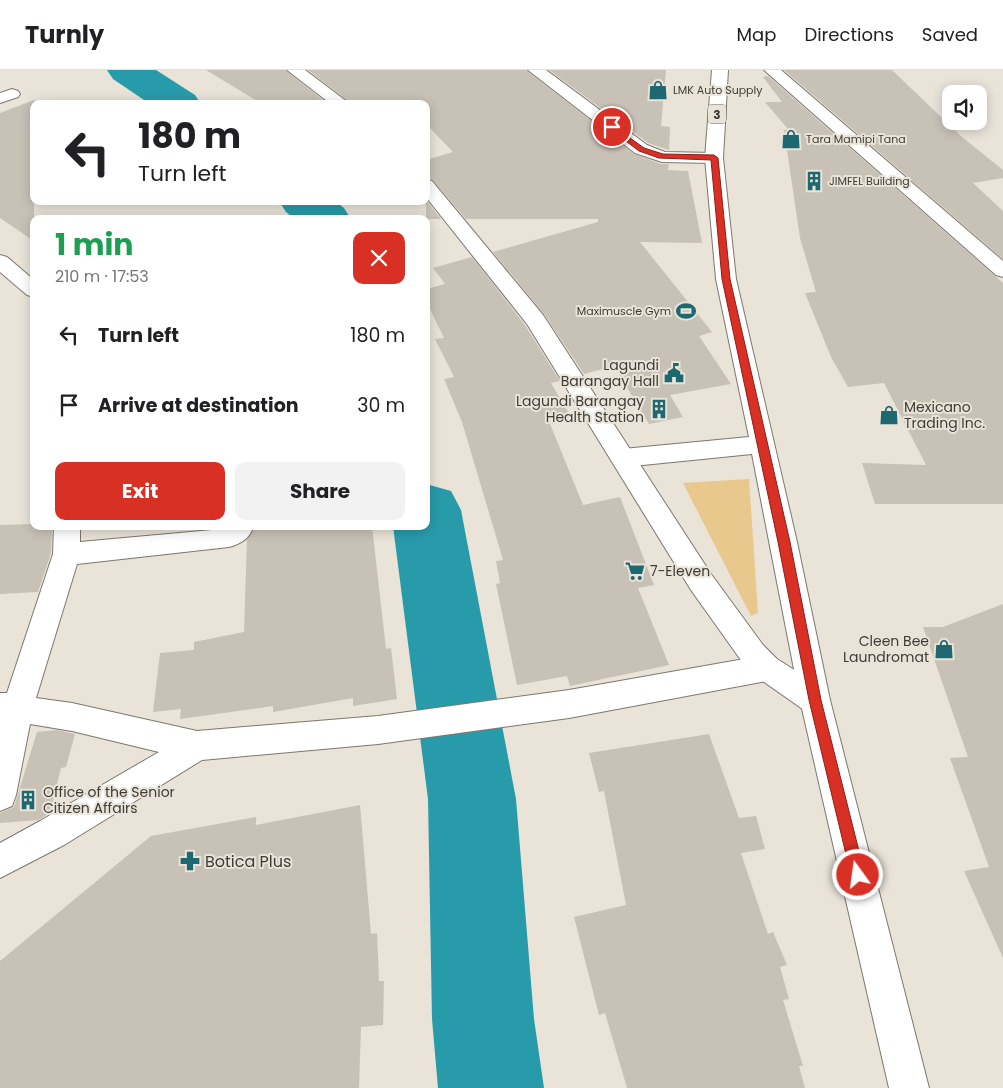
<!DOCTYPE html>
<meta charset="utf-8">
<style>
:root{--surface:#fff;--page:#f2f2f2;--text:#202124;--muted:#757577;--line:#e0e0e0;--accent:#d93025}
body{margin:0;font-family:Poppins,sans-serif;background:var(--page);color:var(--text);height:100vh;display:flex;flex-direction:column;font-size:19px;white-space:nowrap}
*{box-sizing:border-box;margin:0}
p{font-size:16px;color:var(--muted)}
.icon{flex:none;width:28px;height:28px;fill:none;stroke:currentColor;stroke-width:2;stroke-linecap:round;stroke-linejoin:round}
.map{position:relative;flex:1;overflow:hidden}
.details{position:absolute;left:30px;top:145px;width:400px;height:315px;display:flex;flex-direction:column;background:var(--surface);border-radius:10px;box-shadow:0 2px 12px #0003}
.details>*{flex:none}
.banner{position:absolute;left:30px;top:30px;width:400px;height:105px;border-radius:10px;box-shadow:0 2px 12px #0003;background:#fff;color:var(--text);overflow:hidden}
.buttons{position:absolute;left:942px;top:15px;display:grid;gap:10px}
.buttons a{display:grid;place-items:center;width:45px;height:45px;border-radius:10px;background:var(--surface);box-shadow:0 2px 12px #0003;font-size:25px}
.pin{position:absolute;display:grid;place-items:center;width:42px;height:42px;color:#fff;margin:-21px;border:2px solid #fff;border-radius:50%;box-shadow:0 1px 5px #0007}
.me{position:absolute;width:55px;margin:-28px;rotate:346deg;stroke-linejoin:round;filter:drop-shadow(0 0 4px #0008)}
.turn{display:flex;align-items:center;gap:18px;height:105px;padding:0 25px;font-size:22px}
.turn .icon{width:65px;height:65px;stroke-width:2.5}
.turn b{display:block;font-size:35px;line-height:42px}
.round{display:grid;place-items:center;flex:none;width:52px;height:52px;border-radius:10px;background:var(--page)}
.summary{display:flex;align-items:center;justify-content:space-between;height:85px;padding:0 25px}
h1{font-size:30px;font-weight:700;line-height:38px;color:#1e9e55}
.action{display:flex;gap:10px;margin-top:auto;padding:10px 25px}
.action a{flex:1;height:58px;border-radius:10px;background:var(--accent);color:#fff;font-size:20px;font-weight:700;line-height:58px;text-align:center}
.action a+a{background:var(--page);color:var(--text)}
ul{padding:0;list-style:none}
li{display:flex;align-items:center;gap:15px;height:70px;padding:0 25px}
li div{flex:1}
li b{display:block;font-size:19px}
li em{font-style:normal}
header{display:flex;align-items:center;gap:30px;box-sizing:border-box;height:70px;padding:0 25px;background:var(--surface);border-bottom:1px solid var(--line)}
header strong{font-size:24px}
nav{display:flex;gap:28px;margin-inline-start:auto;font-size:18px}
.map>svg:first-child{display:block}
</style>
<header>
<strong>Turnly</strong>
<nav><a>Map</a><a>Directions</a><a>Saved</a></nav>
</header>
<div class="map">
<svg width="1003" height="1018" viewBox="0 0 1003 1018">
<rect width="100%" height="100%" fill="#e9e3d8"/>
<!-- green -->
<polygon fill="#e9c88d" points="749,409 758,543 751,546 683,413"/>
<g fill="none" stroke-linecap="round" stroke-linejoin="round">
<!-- river -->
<g fill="#289baa" fill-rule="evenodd">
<polygon points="107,0 156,0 195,25 201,34 150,34 113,9"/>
<polygon points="279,131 335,131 344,138 351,149 295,149 286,142"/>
<polygon points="426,414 451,421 461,440 516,729 534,949 544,1018 438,1018 432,949 428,729 393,456 426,456"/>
</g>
</g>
<!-- building -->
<g fill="#c8c1b6">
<polygon points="206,0 285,0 328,34 262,34"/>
<polygon points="308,0 526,0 634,84 661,94 669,94 668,100 688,101 702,173 640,172 712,262 699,266 731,314 670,325 683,347 649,354 614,296 584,304 544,244 493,182 598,152 598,149 466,149 433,110 426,108 426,90 453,82 426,54 426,34 352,34"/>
<polygon points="549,0 666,0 661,56 670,57 669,80 648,73"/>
<polygon points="784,0 892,0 962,67 1003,100 1003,108 973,113 1003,141 1003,189"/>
<polygon points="768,6 1003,213 1003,434 875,434 862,393 926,395 884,313 848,317 831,287 805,223 816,222 800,168 784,60 788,59 765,32 782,32 763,7"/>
<polygon points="34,30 34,171 0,148 0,43"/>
<polygon points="426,130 441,149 426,149"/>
<polygon points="472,187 525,255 560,311 551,313 571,347 548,349 583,435 620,427 654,515 638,518 669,595 570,616 567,606 517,615 496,514 500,513 496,491 503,490 462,352 444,309 454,307 435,269 444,268 426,231 426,219 445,214 433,198"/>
<polygon points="34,454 34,456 52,456 51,483 38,522 0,524 0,455"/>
<polygon points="255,456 372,456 386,579 391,578 397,629 353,636 353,628 273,642 273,636 180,649 181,639 153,642 160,583 194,580 194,572 244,562 247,470"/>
<polygon points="1003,534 1003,888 964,801 989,797 950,688 968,687 923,557 943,557"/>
<polygon points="57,660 75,664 66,697 61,698 50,743 38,750 0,753 0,743 14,737 37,662"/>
<polygon points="709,664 739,748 756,746 765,779 741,783 768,864 773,862 787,895 780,897 789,929 783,930 803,996 799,996 805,1018 627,1018 605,943 599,945 574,847 626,835 604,721 599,722 589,683"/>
<polygon points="360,735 371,864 377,863 379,911 384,911 383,955 361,957 359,1018 0,1018 0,891 151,766 256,747 256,755"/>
</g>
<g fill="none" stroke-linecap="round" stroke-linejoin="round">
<defs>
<g id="minor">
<polygon points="528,0 546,0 647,75 665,82 714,83 720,84 723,88 720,92 714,93 662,92 635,83"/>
<polygon points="764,0 781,0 1003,191 1003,207 996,205"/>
<polygon points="12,19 18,21 20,24 18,27 0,33 0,23"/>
<polygon points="0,185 7,187 34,210 34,227 27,225 0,202"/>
<path d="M54 456H80V472L212 460 224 456H253C251 468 240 474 229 477L77 494 36 628 72 633 197 661 378 646 569 620 767 585 777 589 782 598 777 607 767 611 569 648 378 674 202 690 64 775 0 808V773L40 751 159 682 72 661 30 654 16 725 12 736 0 741V623H7L53 484Z"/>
</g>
<g id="major">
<polygon points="287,0 305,0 350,34 331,34"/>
<polygon points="426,110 432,111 543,245 711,504 763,575 777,589 826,620 830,630 826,640 815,644 804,640 757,607 743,593 691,520 527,254 426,127"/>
</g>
<polygon id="highway" points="712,0 728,0 723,88 736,209 797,472 830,630 929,1018 889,1018 800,630 752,384 623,397 614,394 611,388 614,382 623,379 749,367 716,209 705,88"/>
</defs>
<!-- minor casing -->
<use href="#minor" stroke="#7d776d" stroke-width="2"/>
<!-- major casing -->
<use href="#major" stroke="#7d776d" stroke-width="2"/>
<!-- highway casing -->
<use href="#highway" stroke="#7d776d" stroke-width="2"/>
<!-- minor -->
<use href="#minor" fill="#fff" fill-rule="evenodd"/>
<!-- major -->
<use href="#major" fill="#fff" fill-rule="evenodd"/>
<!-- highway -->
<use href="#highway" fill="#fff" fill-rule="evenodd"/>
</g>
<!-- route -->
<polygon fill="#d93025" stroke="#8d1f18" points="612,55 644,78 663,84 714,85 718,88 730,209 790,472 821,630 865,805 863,810 858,812 853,810 851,805 809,630 778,472 722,209 711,90 659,88 639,81 610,59 609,57"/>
<!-- icons -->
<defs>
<symbol id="shop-bare" viewBox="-9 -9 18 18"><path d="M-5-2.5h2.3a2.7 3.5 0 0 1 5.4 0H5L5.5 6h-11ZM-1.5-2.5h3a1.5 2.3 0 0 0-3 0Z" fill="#1e6872" stroke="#e9e3d8" stroke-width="2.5" paint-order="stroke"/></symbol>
<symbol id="building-bare" viewBox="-9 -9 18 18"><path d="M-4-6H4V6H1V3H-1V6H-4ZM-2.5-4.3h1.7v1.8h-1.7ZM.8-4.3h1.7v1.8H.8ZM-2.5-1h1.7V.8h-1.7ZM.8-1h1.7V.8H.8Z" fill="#1e6872" stroke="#e9e3d8" stroke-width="2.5" paint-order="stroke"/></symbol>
<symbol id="stadium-bare" viewBox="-9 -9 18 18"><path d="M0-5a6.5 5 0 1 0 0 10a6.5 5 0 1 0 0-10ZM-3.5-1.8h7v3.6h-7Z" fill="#1e6872" stroke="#e9e3d8" stroke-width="2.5" paint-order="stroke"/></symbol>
<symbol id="civic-bare" viewBox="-9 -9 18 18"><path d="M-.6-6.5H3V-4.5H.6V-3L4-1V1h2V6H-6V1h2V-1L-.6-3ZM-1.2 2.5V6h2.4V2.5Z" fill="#1e6872" stroke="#e9e3d8" stroke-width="2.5" paint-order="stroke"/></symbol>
<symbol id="supermarket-bare" viewBox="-9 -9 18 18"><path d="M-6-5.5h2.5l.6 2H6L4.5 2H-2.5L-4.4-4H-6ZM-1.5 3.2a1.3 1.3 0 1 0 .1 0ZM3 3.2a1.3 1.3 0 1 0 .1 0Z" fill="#1e6872" stroke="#e9e3d8" stroke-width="2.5" paint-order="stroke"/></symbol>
<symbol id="pharmacy-bare" viewBox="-9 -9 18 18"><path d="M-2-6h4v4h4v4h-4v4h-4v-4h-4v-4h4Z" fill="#1e6872" stroke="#e9e3d8" stroke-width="2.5" paint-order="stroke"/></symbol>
</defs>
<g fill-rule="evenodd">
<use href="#shop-bare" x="644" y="6" width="28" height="28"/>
<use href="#shop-bare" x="777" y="55" width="28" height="28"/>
<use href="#building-bare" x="800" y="97" width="28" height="28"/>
<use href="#stadium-bare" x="672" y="227" width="28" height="28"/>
<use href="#civic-bare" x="660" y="289" width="28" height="28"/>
<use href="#building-bare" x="645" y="325" width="28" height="28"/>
<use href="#shop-bare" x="875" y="331" width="28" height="28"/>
<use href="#supermarket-bare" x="621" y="487" width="28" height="28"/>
<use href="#shop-bare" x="930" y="565" width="28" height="28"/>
<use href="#building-bare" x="14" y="716" width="28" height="28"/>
<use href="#pharmacy-bare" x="176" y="777" width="28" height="28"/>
</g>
<g text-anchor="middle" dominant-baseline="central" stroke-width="4" stroke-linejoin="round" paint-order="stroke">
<!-- far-poi labels -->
<g font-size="11" fill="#3f3c38" stroke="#e9e3d8" text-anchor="start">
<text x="673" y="20">LMK Auto Supply</text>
<text x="806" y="69">Tara Mamipi Tana</text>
<text x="829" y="111">JIMFEL Building</text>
<text x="671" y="241" text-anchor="end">Maximuscle Gym</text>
</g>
<!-- shield labels -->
<rect fill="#e9e3d8" stroke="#726e68" stroke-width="1" x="708" y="34.5" width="18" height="19" rx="4"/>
<g font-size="12" font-weight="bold" fill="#3f3c38">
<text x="717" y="44">3</text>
</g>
<!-- poi labels -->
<g font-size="14" fill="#3f3c38" stroke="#e9e3d8" text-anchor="end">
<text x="659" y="295">Lagundi<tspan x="659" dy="16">Barangay Hall</tspan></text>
<text x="644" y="331">Lagundi Barangay<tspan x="644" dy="16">Health Station</tspan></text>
<text x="904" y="337" text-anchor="start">Mexicano<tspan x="904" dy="16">Trading Inc.</tspan></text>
<text x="650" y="501" text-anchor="start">7-Eleven</text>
<text x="929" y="571">Cleen Bee<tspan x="929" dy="16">Laundromat</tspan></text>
<text x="43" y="722" text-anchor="start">Office of the Senior<tspan x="43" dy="16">Citizen Affairs</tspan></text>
</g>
<!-- near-poi labels -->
<g font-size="16" fill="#3f3c38" stroke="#e9e3d8" text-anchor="start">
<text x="205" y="791">Botica Plus</text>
</g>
</g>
</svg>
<div class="buttons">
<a><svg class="icon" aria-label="sound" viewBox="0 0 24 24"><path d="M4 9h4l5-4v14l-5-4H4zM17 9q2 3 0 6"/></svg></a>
</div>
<div class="pin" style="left:612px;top:57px;background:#d93025"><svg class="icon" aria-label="arrive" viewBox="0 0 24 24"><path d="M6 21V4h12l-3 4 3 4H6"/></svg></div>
<svg class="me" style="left:858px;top:805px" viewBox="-20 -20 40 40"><circle r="17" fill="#d93025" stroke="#fff" stroke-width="3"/><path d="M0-11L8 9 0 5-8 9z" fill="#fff"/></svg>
<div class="banner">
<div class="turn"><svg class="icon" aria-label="left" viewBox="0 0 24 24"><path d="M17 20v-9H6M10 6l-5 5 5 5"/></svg><div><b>180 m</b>Turn left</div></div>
</div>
<section class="details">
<div class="summary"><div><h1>1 min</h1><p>210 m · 17:53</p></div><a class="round" style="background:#d93025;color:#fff"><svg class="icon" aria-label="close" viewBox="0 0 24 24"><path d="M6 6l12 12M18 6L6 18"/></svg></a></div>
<ul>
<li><svg class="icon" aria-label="left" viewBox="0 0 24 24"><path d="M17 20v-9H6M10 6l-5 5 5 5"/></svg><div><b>Turn left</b></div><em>180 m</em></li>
<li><svg class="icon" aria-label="arrive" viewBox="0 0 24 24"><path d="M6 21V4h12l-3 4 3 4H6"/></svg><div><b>Arrive at destination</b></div><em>30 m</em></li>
</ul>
<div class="action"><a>Exit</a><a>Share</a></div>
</section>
</div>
